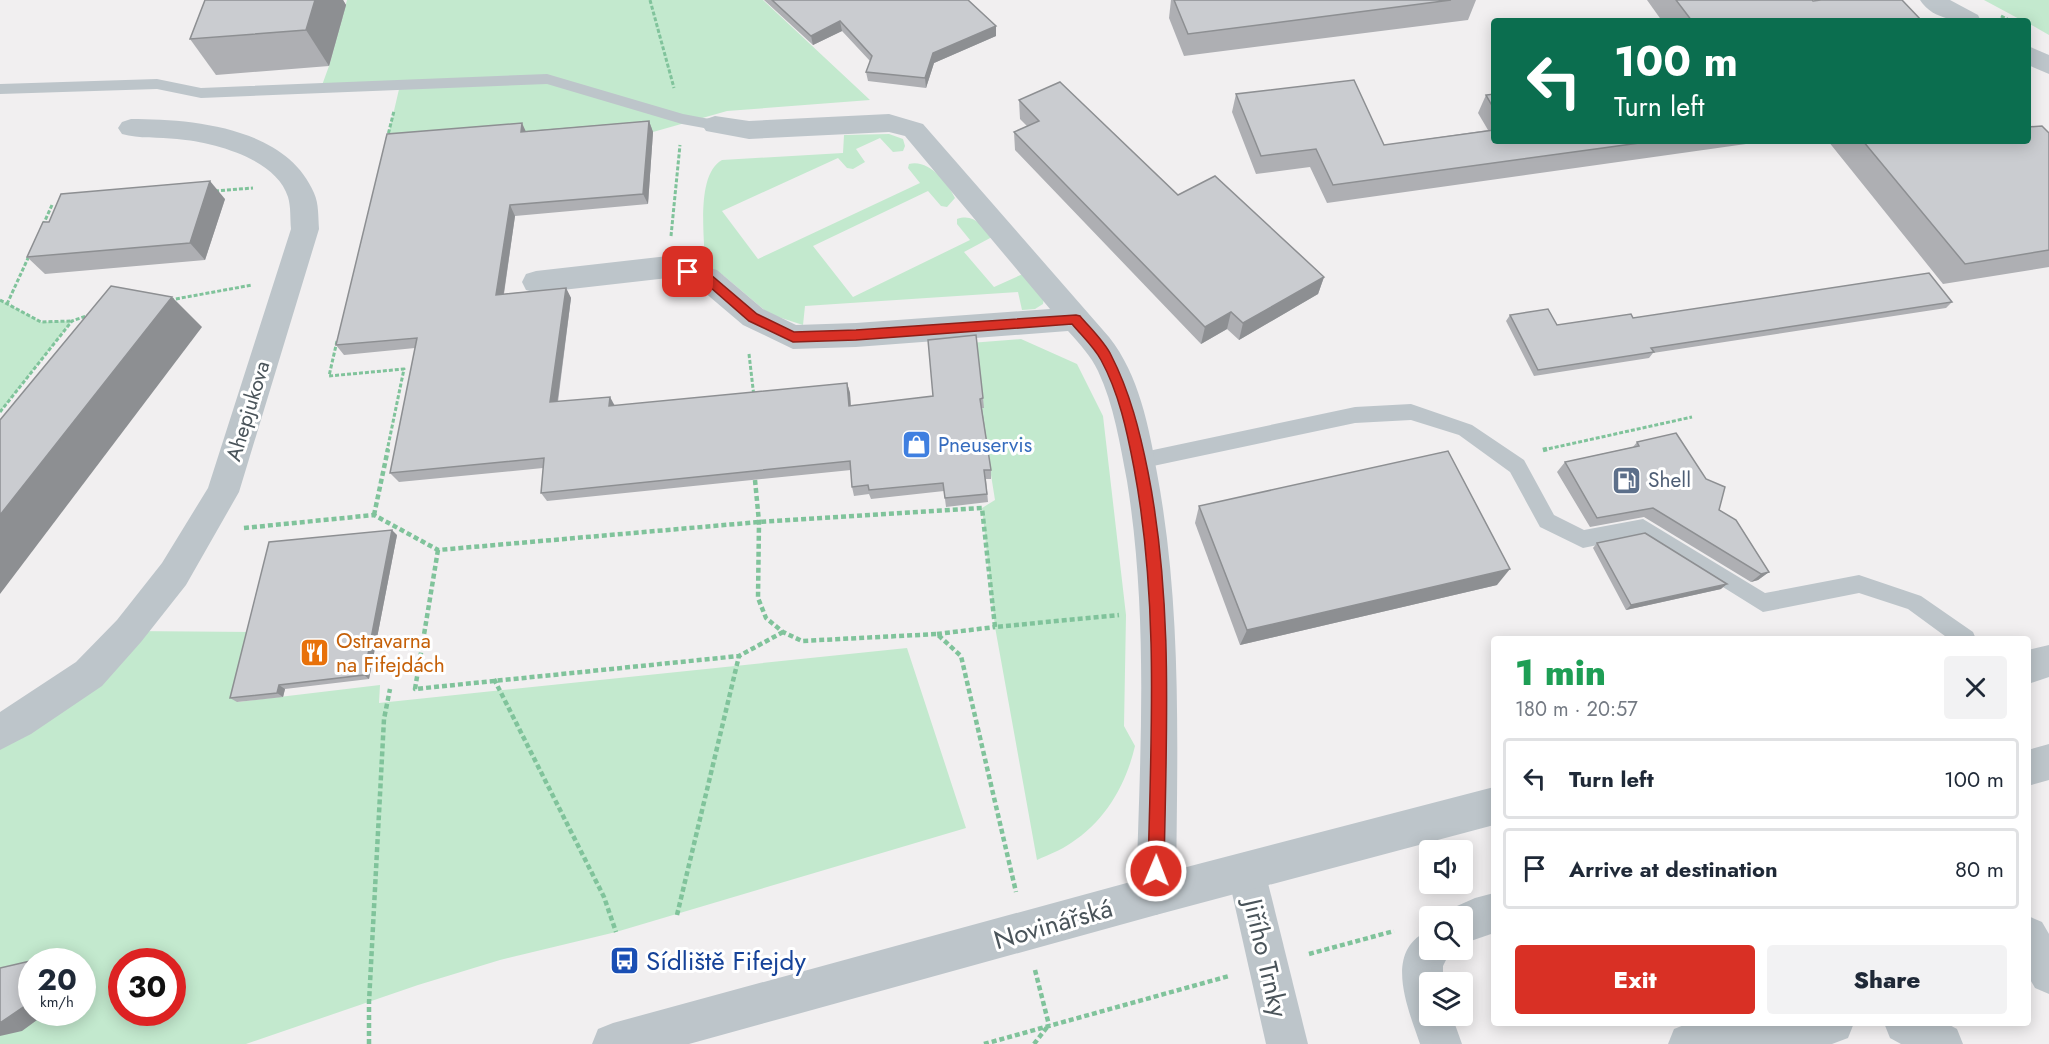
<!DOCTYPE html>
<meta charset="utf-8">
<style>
:root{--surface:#fff;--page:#f2f2f3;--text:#1f2937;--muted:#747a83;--line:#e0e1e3;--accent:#d93025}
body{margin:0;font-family:Jost,sans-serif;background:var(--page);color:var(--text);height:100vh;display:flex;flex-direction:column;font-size:22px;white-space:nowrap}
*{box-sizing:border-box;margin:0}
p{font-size:20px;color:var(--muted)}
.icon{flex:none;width:33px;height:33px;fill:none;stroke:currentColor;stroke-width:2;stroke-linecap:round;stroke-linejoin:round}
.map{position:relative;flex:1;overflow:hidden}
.details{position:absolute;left:1491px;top:636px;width:540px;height:390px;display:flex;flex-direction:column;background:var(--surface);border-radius:6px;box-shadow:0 3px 15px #0003}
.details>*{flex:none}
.hud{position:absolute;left:1491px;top:18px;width:540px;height:126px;border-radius:6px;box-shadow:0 3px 15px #0003;background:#0b6e4f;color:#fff;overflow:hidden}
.tools{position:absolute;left:1419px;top:840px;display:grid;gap:12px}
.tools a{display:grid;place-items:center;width:54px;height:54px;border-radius:6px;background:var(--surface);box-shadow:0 3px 15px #0003;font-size:30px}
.speed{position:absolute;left:18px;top:948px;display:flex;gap:12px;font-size:30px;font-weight:700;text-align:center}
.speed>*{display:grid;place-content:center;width:78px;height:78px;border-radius:50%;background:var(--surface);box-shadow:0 3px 15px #0003;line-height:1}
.speed small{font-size:15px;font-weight:400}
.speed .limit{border:9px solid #d22;background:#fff;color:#111}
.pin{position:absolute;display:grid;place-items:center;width:51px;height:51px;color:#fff;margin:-26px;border-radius:12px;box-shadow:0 3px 9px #0006}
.me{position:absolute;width:66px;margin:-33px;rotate:1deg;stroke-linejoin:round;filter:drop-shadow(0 0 4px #0008)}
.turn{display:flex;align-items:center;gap:21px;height:126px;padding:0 24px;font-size:27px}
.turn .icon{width:78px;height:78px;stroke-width:2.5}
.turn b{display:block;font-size:42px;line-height:51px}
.round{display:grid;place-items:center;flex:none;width:63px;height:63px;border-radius:6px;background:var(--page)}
.headline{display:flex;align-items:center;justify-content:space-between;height:102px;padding:0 24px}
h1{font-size:36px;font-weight:800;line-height:45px;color:#1e9e55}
.cta{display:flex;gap:12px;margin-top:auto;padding:12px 24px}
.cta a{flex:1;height:69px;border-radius:6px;background:var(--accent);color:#fff;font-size:24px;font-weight:800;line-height:69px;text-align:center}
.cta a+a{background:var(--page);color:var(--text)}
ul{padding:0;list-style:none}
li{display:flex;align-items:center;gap:18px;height:81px;margin:0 12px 9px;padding:0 12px;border:3px solid var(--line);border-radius:6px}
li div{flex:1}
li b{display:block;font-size:22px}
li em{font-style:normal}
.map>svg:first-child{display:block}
</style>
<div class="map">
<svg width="2049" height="1044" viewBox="0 0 2049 1044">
<rect width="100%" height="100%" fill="#f1eff0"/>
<!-- green -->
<g fill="#c3e9ce" fill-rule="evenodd">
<polygon points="347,0 763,0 870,100 727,111 653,132 386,145 400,85 321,88 329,66"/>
<polygon points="1984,0 2049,0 2049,35 2028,23 2028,21 2023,21"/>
<path d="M889 134 903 139 905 146 903 151 893 152 880 138 856 149 865 162 853 169 847 168 838 158 722 211 758 259 920 183 908 168 909 164C929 159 947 182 955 198L947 207 941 206 928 191 813 246 853 297 970 240 957 224V219C974 213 982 226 992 237L964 252 994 287 1025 273 1044 298 1043 304 1035 309 1022 310 1018 292 805 306 803 325 769 314 724 276 705 266C705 240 695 175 722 160L843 153 844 135Z"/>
<polygon points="0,300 41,322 72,321 0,412"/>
<path d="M1021 339 1077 364 1103 416 1126 615 1124 726 1135 746C1126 785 1105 821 1071 843 1061 850 1048 855 1037 860L995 627 982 508 995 500 970 343Z"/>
<path d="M129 631 254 632 238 702 380 685 379 703 907 648 966 828 616 932 500 960 418 985 246 1044H0V732ZM32 962H82V1012H32ZM122 962H172V1012H122Z"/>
</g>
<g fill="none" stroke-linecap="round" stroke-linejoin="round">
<!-- path-far1 -->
<g stroke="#80c39b" stroke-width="3" stroke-dasharray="4 2" stroke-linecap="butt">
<polyline points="650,0 674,88"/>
<polyline points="2001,16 2011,21"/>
<polyline points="387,139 394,111"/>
<polyline points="215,191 253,188"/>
<polyline points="43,225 52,205"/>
<polyline points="671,236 680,145"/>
<polyline points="0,300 41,322 71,321"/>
<polyline points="170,300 252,285"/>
<polyline points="7,304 29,256"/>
<polyline points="337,341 329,376 404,369 387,451"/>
<polyline points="749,354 754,397"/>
<polyline points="0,412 72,321 89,315"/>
<polyline points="1543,450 1692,417"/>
</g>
<!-- path -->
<g stroke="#80c39b" stroke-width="4.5" stroke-dasharray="5 3" stroke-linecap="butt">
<polyline points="1543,450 1547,449"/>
<polyline points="755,480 759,522 758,598 766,618 783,632 802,641 937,634 961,656 1016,892"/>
<polyline points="374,515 388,449"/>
<polyline points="244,528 374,515 438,550 759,522 982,508 995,627 1119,615"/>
<polyline points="438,550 415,689 739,656 783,632"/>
<polyline points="937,634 995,627"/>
<polyline points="494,679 604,897 616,932"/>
<polyline points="677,915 739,656"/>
<polyline points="1309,954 1394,931"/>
<polyline points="1035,970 1049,1025"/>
<polyline points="369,1044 369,1002 384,719 390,689"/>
<polyline points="984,1044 1229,976"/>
<polyline points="1034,1044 1048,1026"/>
</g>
<!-- service -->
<g fill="#bdc5ca" fill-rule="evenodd">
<polygon points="547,74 683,114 720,121 723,125 720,129 715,130 682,124 547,84 201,98 157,89 0,94 0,84 157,79 201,88"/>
<polygon points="1411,404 1472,425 1524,460 1554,515 1584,530 1643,519 1765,593 1859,575 1921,596 1973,632 1976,639 1949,639 1908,609 1859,593 1763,612 1641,536 1583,548 1540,527 1510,472 1459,435 1411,420 1355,423 1139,469 1132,467 1130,461 1132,455 1139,453 1355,407"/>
</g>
<!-- minor -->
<g fill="#bdc5ca" fill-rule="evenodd">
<path d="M1920 0H1950L1978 15 1981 21C1959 21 1934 21 1920 0Z"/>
<polygon points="2028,46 2049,55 2049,74 2028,65"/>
<path d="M889 114 923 124 1109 337C1139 375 1149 427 1157 473 1183 612 1177 754 1176 895L1170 909 1156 915 1142 909 1136 895C1140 757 1149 618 1127 481 1120 444 1114 405 1098 371 1091 356 1079 343 1068 331L856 347 793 349 743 325 697 286 668 278 536 293 526 290 522 282 526 274 536 271 668 256 717 270 763 309 796 325 856 323 1050 309 905 136 889 132 749 139 706 131 702 125 706 119 715 116 749 121Z"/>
<path d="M131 119C192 119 286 127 314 193 319 204 318 217 319 229L239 492 186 585 141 642 102 686 31 734 0 750V712L76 662 117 620 162 563 208 488 291 229C290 218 291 207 288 197 276 158 212 142 177 139 159 137 139 139 122 134L118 128 122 122Z"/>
<polygon points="2049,744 2049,780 2028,786 2028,750"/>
<polygon points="1246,852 1260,857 1265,871 1308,1044 1266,1044 1227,871 1232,857"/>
<polygon points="1494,893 1494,933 1462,944 1462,916 1445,916 1448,910 1475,898"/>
<polygon points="2028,916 2042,922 2049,934 2049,994 2035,988 2028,976"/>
<path d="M1430 930V950H1451L1443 966V982H1430V1016H1452L1462 1044H1420C1408 1008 1382 950 1430 930Z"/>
<polygon points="1689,1023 1854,1023 1848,1038 1832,1044 1668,1044 1674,1029"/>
<polygon points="1884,1023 1946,1023 1957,1029 1963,1044 1901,1044 1890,1038"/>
</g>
<!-- tertiary -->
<g fill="#bdc5ca" fill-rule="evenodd">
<polygon points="2049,645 2049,677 2028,684 2028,650"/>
<polygon points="1494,787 1494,825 1156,915 689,1044 592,1044 598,1029 613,1023 1156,875"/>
</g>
</g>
<!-- wall -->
<g fill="#aeafb3">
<polygon points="205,0 343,0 346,5 329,66 216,75 190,39"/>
<polygon points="764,0 968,0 996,36 934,63 926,88 868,81 866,72 870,61 842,31 813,45"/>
<polygon points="1171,0 1476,0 1468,20 1184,56 1169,18"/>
<polygon points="1647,0 1812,0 1813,1 1922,21 1662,21"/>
<polygon points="1236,94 1384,145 1488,130 1478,113 1486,95 1494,94 1494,141 1748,141 1746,144 1327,203 1310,167 1256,174 1232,112"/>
<polygon points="1019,100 1178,195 1324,277 1318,294 1239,340 1227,329 1201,344 1015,150 1014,132 1027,126 1020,119"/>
<polygon points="649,121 653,132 648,204 515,216 504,294 566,288 571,298 558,402 615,406 847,383 850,393 851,405 983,398 984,408 982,408 991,470 991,479 986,479 988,502 946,507 944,491 871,499 869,494 854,496 852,487 851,470 547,501 541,493 543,468 399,482 390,473 415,348 344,355 336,345 526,131"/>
<polygon points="2049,133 2049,267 1943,284 1828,141 2028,141"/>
<polygon points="225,199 205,260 45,274 27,257"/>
<polygon points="1952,302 1946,308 1653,353 1649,358 1534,376 1506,321 1510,315 1557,325 1633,318"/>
<polygon points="1637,442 1719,510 1769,572 1758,580 1751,582 1644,517 1590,527 1557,472 1565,462 1633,447"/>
<polygon points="1199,506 1497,585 1240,645 1195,523"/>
<polygon points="397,535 369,679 285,689 283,697 237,702 230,698"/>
<polygon points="1597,543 1721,589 1626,610 1593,548"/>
</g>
<!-- shaded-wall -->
<g fill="#8d8f92">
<polygon points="315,0 343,0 346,5 329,66 306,30"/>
<polygon points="840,21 842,31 813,45 811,36"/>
<polygon points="996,26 996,36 934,63 926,88 925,78 933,53"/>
<polygon points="649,121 653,132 648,204 643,194"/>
<polygon points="522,123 527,134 521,132"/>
<polygon points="210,181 225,199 205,260 190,243"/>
<polygon points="510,205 515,216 502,305 496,295"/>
<polygon points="1324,277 1318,294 1239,340 1243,323"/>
<polygon points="566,288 571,298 556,412 550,402"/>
<polygon points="172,297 202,327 0,594 0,515"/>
<polygon points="1231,312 1227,329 1201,344 1205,327"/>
<polygon points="847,383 850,393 851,415 849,406"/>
<polygon points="610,397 615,406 609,406"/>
<polygon points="392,530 397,535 369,679 364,675"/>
<polygon points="1510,569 1497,585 1240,645 1247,630"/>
<polygon points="1769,572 1758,580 1751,582 1761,574"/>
<polygon points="1727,584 1721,589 1626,610 1631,605"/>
<polygon points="279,685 285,689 283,697 277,693"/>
<polygon points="39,959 54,962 39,962"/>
<polygon points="32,1001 32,1012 48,1012 22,1031 0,1036 0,1023"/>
</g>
<!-- building -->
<g fill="#caccd0" stroke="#8d8f92" stroke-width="1.5">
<polygon points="205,0 315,0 306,30 190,39"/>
<polygon points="772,0 968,0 996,26 933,53 925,78 866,72 872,56 840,21 811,36"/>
<polygon points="1174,0 1451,0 1188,34"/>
<polygon points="1676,0 1812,0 1813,1 1821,0 1902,0 1922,21 1692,21"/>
<polygon points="1354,80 1384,145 1494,130 1494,141 1654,141 1333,185 1316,149 1261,156 1236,94"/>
<polygon points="1060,82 1178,195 1215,176 1324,277 1243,323 1231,312 1205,327 1014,132 1039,121 1019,100"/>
<polygon points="1494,94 1494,109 1486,95"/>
<polygon points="649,121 643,194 510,205 496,295 566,288 550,402 610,397 609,406 847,383 849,406 933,396 928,340 976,335 983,398 980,399 991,470 984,470 987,494 945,498 943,483 869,490 868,485 852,487 850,461 541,493 544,458 390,473 417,338 336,345 387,134 522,123 521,132"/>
<polygon points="2042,126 2049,133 2049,250 1965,264 1863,141 2028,141 2028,127"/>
<polygon points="210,181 190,243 27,257 43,222 49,222 61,194"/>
<polygon points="1929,273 1952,302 1651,348 1654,352 1538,370 1510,315 1548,309 1557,325 1631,314 1633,318"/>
<polygon points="111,286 172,297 0,515 0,420"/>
<polygon points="1676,433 1706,479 1725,487 1719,510 1736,520 1769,572 1761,574 1653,508 1597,518 1565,462 1639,446 1637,442"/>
<polygon points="1448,451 1510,569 1247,630 1199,506"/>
<polygon points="392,530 364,675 279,685 277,693 230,698 269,542"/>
<polygon points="1645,533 1727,584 1631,605 1597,543"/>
<polygon points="39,959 39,962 32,962 32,1001 0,1023 0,968"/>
</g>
<!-- route -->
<path fill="#d93025" stroke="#8d1f18" stroke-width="1.5" d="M688 268 711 275 757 314 794 332 856 330 1076 315 1080 316C1090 328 1104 341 1111 355 1130 392 1140 432 1148 472 1174 603 1166 738 1164 871L1162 877 1156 879 1150 877 1148 871C1151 737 1159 601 1134 468 1127 431 1119 393 1101 360 1094 347 1082 336 1072 324L856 340 793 342 749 321 703 281 683 275 682 272Z"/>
<!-- icons -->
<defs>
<symbol id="shop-square" viewBox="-11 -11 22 22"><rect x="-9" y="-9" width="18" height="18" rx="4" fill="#3f7fe0" stroke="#fff"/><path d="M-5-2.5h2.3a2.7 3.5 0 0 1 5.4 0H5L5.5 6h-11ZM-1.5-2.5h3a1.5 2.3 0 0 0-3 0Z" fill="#fff"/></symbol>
<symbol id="fuel-square" viewBox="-11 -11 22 22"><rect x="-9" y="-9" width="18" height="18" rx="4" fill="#5c6f8a" stroke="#fff"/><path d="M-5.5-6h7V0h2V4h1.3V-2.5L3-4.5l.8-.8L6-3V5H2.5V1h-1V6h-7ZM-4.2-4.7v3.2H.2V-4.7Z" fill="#fff"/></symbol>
<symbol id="restaurant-square" viewBox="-11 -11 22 22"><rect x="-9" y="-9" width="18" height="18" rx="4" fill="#e8710a" stroke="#fff"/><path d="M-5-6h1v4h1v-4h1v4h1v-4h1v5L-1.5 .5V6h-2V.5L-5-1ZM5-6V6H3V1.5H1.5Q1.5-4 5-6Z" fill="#fff"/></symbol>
<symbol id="bus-square" viewBox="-11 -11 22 22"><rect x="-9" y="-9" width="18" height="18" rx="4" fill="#1a4fb4" stroke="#fff"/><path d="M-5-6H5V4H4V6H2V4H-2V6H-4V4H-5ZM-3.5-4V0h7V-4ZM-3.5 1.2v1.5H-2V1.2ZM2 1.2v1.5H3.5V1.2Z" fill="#fff"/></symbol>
</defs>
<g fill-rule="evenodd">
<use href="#shop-square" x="900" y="428" width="33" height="33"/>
<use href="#fuel-square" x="1610" y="464" width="33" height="33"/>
<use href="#restaurant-square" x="298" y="636" width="33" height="33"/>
<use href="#bus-square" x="608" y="944" width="33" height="33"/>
</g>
<g text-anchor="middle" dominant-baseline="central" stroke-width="6" stroke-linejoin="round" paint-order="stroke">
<!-- street labels -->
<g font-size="21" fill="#4a545a" stroke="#fff">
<text transform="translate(248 411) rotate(-73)">Ahepjukova</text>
</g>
<!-- shop labels -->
<g font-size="21" fill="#366cbe" stroke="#fff" text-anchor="start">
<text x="938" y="445">Pneuservis</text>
</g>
<!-- service labels -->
<g font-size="21" fill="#4e5e75" stroke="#fff" text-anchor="start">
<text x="1648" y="480">Shell</text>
</g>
<!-- food labels -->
<g font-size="21" fill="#c56008" stroke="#fff" text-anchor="start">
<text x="336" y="641">Ostravarna<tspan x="336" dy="24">na Fifejdách</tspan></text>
</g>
<!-- near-street labels -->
<g font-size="26" fill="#4a545a" stroke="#fff">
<text transform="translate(1053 924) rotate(-16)">Novinářská</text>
<text transform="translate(1266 958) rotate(77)">Jiřího Trnky</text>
</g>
<!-- near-transit labels -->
<g font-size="26" fill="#164399" stroke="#fff" text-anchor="start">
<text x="646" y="961">Sídliště Fifejdy</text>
</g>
</g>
</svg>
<div class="tools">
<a><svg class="icon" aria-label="sound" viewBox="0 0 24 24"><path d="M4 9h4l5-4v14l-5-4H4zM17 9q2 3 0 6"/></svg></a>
<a><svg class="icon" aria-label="search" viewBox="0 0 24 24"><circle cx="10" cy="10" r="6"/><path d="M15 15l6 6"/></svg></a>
<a><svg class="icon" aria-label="layers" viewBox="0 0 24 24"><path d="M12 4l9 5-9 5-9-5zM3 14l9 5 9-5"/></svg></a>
</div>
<div class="speed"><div>20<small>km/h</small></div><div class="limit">30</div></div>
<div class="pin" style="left:688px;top:272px;background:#d93025"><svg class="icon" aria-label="arrive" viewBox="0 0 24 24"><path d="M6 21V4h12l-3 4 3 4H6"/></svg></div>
<svg class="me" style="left:1156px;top:871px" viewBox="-20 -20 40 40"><circle r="17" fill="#d93025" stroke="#fff" stroke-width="3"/><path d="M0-11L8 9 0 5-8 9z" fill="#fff"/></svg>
<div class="hud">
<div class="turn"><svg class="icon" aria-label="left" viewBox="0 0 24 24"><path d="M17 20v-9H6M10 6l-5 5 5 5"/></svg><div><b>100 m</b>Turn left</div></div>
</div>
<section class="details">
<div class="headline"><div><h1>1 min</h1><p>180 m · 20:57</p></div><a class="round"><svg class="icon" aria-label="close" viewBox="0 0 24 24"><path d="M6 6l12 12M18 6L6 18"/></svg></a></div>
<ul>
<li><svg class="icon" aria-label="left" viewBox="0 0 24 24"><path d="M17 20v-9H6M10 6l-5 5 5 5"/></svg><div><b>Turn left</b></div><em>100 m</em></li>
<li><svg class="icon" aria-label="arrive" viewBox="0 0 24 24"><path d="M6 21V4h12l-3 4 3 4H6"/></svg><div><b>Arrive at destination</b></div><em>80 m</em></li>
</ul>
<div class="cta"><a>Exit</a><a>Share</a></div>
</section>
</div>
